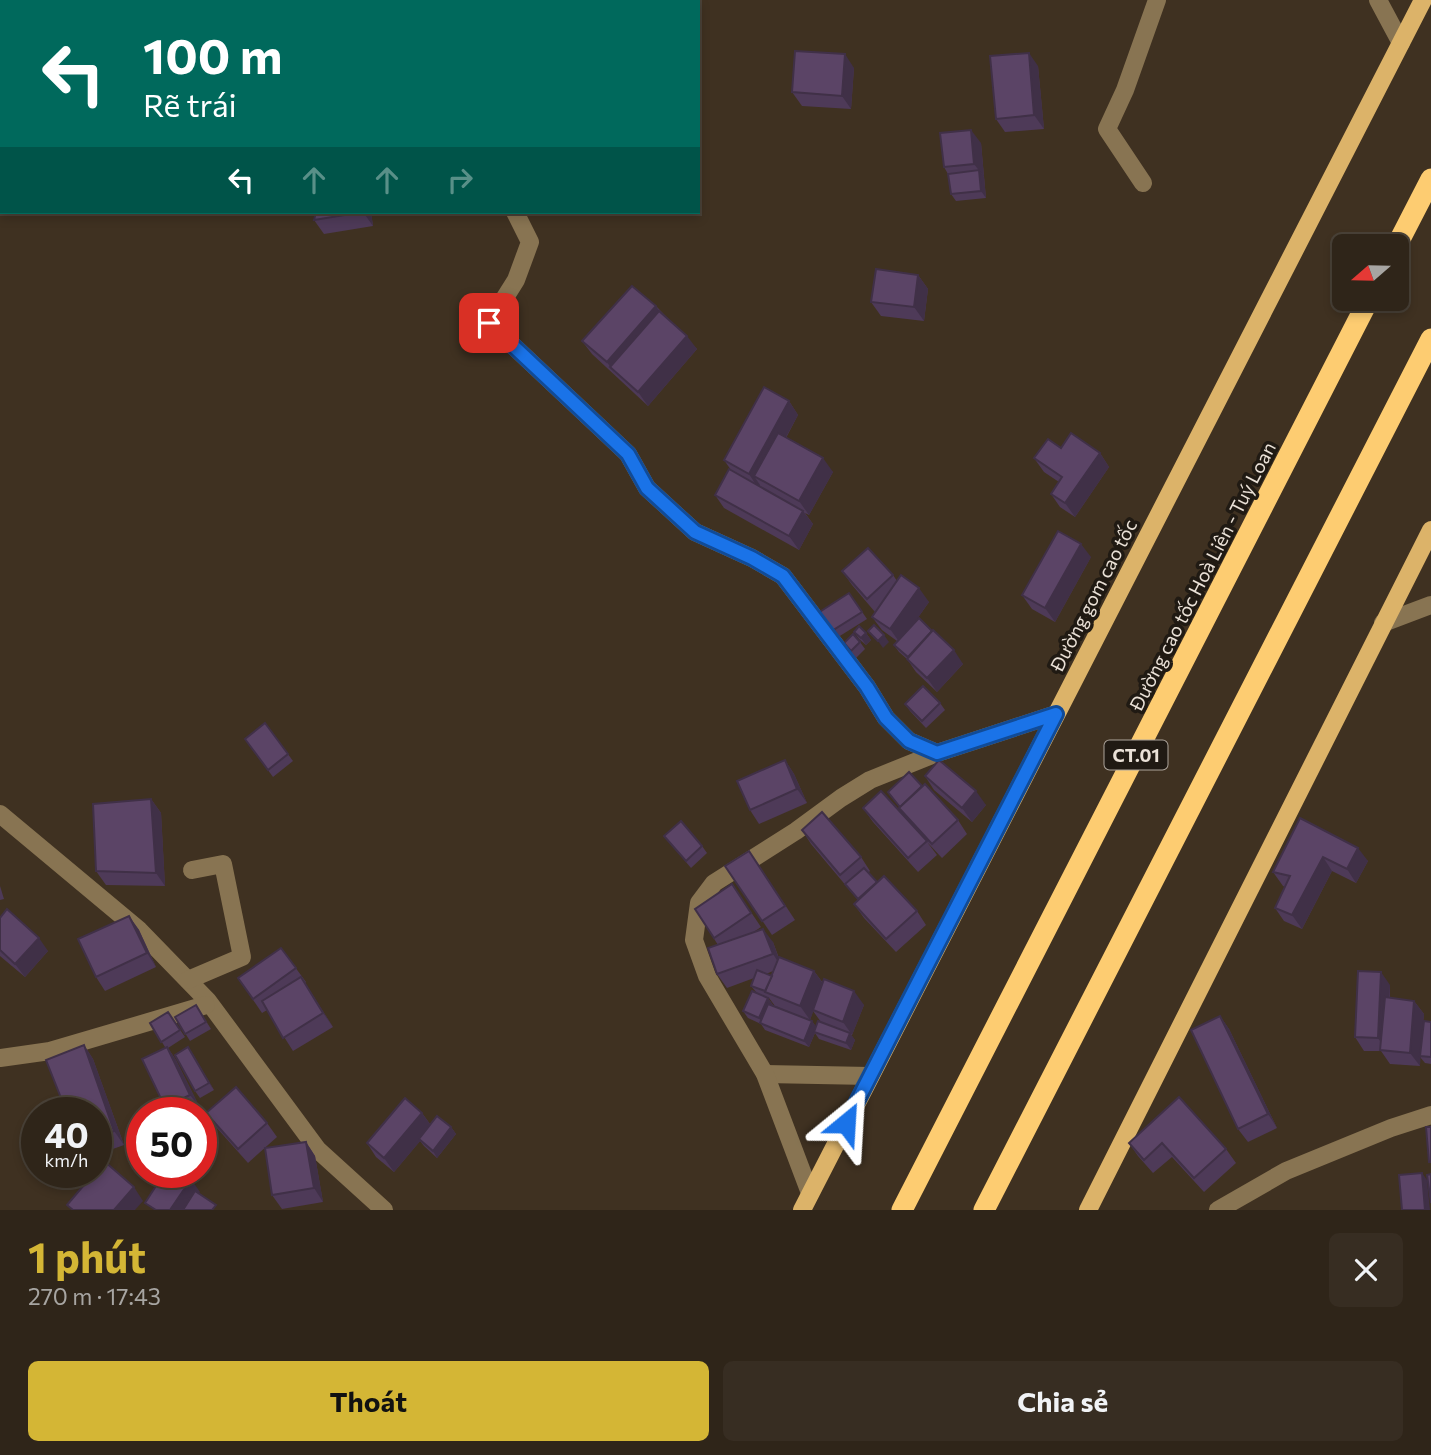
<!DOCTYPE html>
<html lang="vi">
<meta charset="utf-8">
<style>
:root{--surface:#2f2519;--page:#372d22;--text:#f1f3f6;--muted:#a7a5a2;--line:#4a4238;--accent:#d4b635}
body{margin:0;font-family:Commissioner,sans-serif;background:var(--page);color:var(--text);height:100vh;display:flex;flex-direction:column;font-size:26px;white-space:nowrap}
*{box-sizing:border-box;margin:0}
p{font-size:23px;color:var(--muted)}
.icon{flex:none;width:38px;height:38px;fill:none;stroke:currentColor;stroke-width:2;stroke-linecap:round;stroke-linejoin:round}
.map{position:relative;height:1210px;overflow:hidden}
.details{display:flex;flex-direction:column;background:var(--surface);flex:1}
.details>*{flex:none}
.top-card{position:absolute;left:0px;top:0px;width:700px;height:214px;box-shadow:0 4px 10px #0003,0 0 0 2px var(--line);background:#00695c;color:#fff;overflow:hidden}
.needle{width:46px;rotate:250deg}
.controls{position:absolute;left:1332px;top:234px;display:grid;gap:14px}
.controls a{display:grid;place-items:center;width:77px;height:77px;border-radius:10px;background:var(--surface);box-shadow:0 4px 10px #0003,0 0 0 2px var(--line);font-size:35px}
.speed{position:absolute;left:21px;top:1097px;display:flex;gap:14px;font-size:35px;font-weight:700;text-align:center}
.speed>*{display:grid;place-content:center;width:91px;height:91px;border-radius:50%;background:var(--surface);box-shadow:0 4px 10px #0003,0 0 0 2px var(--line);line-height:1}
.speed small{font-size:18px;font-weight:400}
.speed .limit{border:10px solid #d22;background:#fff;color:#111}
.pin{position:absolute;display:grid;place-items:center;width:60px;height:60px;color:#fff;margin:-30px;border-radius:14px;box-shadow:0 4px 10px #0006}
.me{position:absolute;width:77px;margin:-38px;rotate:27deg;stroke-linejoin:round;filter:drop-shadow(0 0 5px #0008)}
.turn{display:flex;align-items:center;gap:24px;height:147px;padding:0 28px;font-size:32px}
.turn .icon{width:91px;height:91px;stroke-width:2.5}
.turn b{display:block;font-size:49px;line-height:60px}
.lanes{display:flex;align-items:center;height:66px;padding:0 28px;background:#0003;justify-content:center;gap:35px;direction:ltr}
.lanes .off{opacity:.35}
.round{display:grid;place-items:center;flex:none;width:74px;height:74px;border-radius:10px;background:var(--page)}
.head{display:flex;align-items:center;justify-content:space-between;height:119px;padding:0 28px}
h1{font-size:42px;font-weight:700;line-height:52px;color:var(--accent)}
.action{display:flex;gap:14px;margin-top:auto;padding:14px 28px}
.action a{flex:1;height:80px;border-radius:10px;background:var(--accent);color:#111;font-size:28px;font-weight:700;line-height:80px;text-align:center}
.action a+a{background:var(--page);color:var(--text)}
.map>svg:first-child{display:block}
</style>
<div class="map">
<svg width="1431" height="1210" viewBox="0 0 1431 1210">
<rect width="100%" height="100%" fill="#3f3121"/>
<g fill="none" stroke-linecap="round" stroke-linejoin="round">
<!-- minor -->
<g stroke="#887452" stroke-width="18">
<polyline points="108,0 108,2"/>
<polyline points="166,0 170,2"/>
<polyline points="610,0 611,2"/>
<polyline points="1378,0 1401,43"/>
<polyline points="215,2 217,0"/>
<polyline points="1143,183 1107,129 1125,90 1157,0"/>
<polyline points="515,212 530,242 516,280 489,323 628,454 647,488 695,532 752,558 783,576 867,687 886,718 909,741 937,753 1056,714"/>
<polyline points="1383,623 1431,605"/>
<polyline points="0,814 139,930 208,1001 318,1150 384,1210"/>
<polyline points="188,980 242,957 223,864 192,870"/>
<polyline points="0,1058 50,1051 206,1005"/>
<polyline points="765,1074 870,1076"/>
<polyline points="810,1193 765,1074 707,976 694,940 699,903 714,883 796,831 841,798 870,780 937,753"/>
<polyline points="1218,1210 1286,1171 1391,1128 1431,1115"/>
</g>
<!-- major -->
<g stroke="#dcb369" stroke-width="18">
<polyline points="802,1210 1423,0"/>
<polyline points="1088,1210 1431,530"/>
</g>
<!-- highway -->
<g stroke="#fdcc71" stroke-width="21">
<polyline points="1396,247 1431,179"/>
<polyline points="902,1210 1369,299"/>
<polyline points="984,1210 1431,339"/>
</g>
</g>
<!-- wall -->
<g fill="#4e3a58" fill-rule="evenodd">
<polygon points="1038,66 1044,129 1005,132 996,119"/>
<polygon points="854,68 851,109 802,106 792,92"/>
<polygon points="981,143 986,198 956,201 951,194 948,174 944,167"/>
<polygon points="316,212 371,212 373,226 324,234 314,220"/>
<polygon points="918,275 928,289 924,321 881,316 871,302"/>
<polygon points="656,306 697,349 648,406 592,354 582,341"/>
<polygon points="789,401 798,415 786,438 833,472 809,515 805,513 813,524 799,550 724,508 715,495 731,470 724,460"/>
<polygon points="1061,448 1100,453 1109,467 1075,517 1060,507 1051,494 1059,482 1044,472 1034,458"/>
<polygon points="1091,557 1055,622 1032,609 1022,595"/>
<polygon points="842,571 893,575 897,581 929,602 912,626 963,664 937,692 916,672 907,659 899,652 894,645 897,641 882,630 872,617 875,612 852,585"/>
<polygon points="849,593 867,619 835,639 818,613"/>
<polygon points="854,632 866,633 871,640 866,645 859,639"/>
<polygon points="860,642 865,649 856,658 844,643"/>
<polygon points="940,703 945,710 926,728 910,711 905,704"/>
<polygon points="265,723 293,761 273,777 245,739"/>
<polygon points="785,760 794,774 807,803 759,824 750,810"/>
<polygon points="925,776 986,805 972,822 934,790"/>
<polygon points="922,786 958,820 967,834 942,858 927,842 937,855 918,872 873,822 863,808 908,821 900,807 888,792"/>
<polygon points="151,799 161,813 165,886 106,885 96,871"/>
<polygon points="1300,818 1368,861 1356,883 1332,871 1302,929 1284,921 1275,908 1285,887 1283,886 1273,872"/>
<polygon points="802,830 861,857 870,871 868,873 877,883 917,911 926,925 896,952 864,918 854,904 858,900 811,844"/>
<polygon points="664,836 702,846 707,853 691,868"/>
<polygon points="758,864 795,920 772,935 725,866"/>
<path d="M732 884 761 927 752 933 773 942 779 958 814 971 823 983 864 1005 852 1035H851L855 1040 851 1050 819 1039 815 1033 809 1047 765 1030 761 1024 748 1018 743 1011 756 992 751 986 754 978 727 988 717 974 718 945 695 909ZM773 971 772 976 766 974ZM760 994 769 998 775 1006 810 1020 813 1011 821 1022 816 1027 812 1021 773 1005 768 998Z"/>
<polygon points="0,886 4,899 0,900"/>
<polygon points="129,916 139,930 156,967 105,991 96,977"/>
<polygon points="0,918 48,951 25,977 0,956"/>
<polygon points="281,948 306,982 305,983 333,1027 293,1051 267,1010 262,1013 238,978"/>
<polygon points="1390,985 1390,998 1414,1001 1424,1014 1422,1032 1431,1022 1431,1064 1425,1063 1420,1057 1420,1066 1390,1064 1381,1051 1364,1051 1355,1037"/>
<polygon points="196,1005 211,1029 190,1041 175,1017"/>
<polygon points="168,1012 185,1037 168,1048 176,1060 200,1108 190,1113 170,1113 165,1107 165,1047 150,1023"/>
<polygon points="1220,1016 1229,1029 1277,1128 1248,1142 1238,1129"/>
<polygon points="84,1045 93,1059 124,1145 96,1155 96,1113"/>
<polygon points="188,1047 214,1090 200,1098 195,1091"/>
<polygon points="1179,1097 1226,1149 1236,1163 1204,1192 1172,1157 1153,1173 1138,1156 1129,1143"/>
<polygon points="206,1113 267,1123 277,1137 248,1163 216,1127"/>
<polygon points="422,1113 430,1124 451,1127 456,1134 437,1158 424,1146 420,1141 394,1172 376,1157 367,1143"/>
<polygon points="306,1142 315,1156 323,1202 282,1209 272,1195"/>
</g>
<!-- shaded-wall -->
<g fill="#403047">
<polygon points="1029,53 1038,66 1044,129 1034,115"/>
<polygon points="845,54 854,68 851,109 842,96"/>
<polygon points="971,130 981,143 984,177 974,164"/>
<polygon points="979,170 984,177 986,198 981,191"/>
<polygon points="363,212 371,212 373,226"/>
<polygon points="918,275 928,289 924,321 914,307"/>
<polygon points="656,306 665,320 610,367 616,376 607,362"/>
<polygon points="687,336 697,349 648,406 638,392"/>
<polygon points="789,401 798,415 762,481 754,476 760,485 758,488 749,474"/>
<polygon points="1100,453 1109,467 1075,517 1065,503"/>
<polygon points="823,458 833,472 809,515 799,501"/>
<polygon points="803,511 813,524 799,550 789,536"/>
<polygon points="1081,544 1091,557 1055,622 1045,608"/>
<polygon points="919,588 929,602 900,643 890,629"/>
<polygon points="866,633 871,640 866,645 861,638"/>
<polygon points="884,635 889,642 883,648 878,641"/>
<polygon points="954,650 963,664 937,692 927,678"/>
<polygon points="785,760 794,774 807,803 797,789"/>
<polygon points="976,791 986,805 972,822 962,808"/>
<polygon points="151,799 161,813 165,886 156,873"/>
<polygon points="1358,848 1368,861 1356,883 1347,869"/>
<polygon points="1323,857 1332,871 1302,929 1292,915"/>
<polygon points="129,916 139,930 156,967 147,953"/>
<polygon points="763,929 773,942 782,968 773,954"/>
<polygon points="39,938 48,951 25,977 15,964"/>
<polygon points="814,971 824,985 810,1020 800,1006"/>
<polygon points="1381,972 1390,985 1387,1052 1378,1038"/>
<polygon points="301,977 310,991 333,1027 323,1013"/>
<polygon points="854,991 864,1005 852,1035 843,1022"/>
<polygon points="768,998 773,1005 764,1025 759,1018"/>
<polygon points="1414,1001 1424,1014 1420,1066 1410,1053"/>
<polygon points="1220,1016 1229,1029 1277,1128 1268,1114"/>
<polygon points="812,1021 817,1028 809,1047 804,1041"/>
<polygon points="850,1033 855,1040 851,1050 846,1043"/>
<polygon points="84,1045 93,1059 124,1145 114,1131"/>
<polygon points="167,1047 176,1060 200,1108 190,1095"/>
<polygon points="188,1047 193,1054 214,1090 209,1083"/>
<polygon points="422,1113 432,1127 394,1172 384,1158"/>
<polygon points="451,1127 456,1134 437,1158 433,1151"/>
<polygon points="306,1142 315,1156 323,1202 314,1188"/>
<polygon points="1422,1173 1427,1180 1430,1210 1425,1210"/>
<polygon points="191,1179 200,1192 188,1210 170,1210"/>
<polygon points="134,1187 143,1201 135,1210 114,1210"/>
</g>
<!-- building -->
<g fill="#5b4466" stroke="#403047" stroke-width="2">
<rect x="413" y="0" width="38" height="2"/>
<polygon points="451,0 487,0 482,2 451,2"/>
<polygon points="795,51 845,54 842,96 792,92"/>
<polygon points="1029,53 1034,115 996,119 990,56"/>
<polygon points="971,130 974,164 944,167 940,133"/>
<polygon points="979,170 981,191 951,194 948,174"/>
<polygon points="316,212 363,212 314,220"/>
<polygon points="876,269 918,275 914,307 871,302"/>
<polygon points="632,286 656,306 607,362 582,341"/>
<polygon points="659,311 687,336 638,392 610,367"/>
<polygon points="764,387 789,401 749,474 724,460"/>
<polygon points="778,433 823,458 799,501 754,476"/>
<polygon points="1071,433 1100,453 1065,503 1051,494 1062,477 1034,458 1048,439 1061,448"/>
<polygon points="729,469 803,511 789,536 715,495"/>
<polygon points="1058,531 1081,544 1045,608 1022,595"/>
<polygon points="868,548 893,575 867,599 842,571"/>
<polygon points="901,575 919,588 890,629 872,617"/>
<polygon points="849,593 862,612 830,632 818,613"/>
<polygon points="919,618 932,631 908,657 894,645"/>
<polygon points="874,625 884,635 878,641 868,631"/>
<polygon points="859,626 866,633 861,638 854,632"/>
<polygon points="933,630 954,650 927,678 907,659"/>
<polygon points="853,634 860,642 851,651 844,643"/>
<polygon points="923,686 940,703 922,721 905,704"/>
<polygon points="265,723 288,754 268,770 245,739"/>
<polygon points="785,760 797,789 750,810 737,781"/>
<polygon points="939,760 976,791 962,808 925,776"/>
<polygon points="909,772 922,786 900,807 888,792"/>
<polygon points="925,784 958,820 932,844 899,808"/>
<polygon points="881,791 927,841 908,858 863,808"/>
<polygon points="151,799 156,873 96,871 93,804"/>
<polygon points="822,812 861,857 840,875 802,830"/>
<polygon points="1300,818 1358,848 1347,869 1323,857 1292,915 1275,908 1290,876 1273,872"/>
<polygon points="681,821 702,846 686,861 664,836"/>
<polygon points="749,851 785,906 762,921 725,866"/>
<polygon points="864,868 877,882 858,899 845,884"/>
<polygon points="884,876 917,911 886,939 854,904"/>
<polygon points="732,884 751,913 714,938 695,909"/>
<polygon points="7,909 39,938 15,964 0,950 0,918"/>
<polygon points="129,916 147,953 96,977 78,939"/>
<polygon points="763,929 773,954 717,974 708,948"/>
<polygon points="281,948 296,968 253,999 238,978"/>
<polygon points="779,957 814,971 800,1006 765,992"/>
<polygon points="757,970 772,976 765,991 751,986"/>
<polygon points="1358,971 1381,972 1378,1038 1355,1037"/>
<polygon points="301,977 323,1013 283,1038 262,1001"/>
<polygon points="824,979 854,991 843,1022 813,1010"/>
<polygon points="752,991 768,998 759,1018 743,1011"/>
<polygon points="1385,997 1414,1001 1410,1053 1380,1050"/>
<polygon points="768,1004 812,1021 804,1041 760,1023"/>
<polygon points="196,1005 206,1022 185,1034 175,1017"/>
<polygon points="168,1012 180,1030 161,1042 150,1023"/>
<polygon points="1220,1016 1268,1114 1238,1129 1191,1030"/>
<polygon points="818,1021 850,1033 846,1043 814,1032"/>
<polygon points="1424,1021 1431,1022 1431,1057 1420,1056"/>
<polygon points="84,1045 114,1131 96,1138 96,1113 67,1113 46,1060"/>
<polygon points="167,1047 190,1095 165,1107 142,1059"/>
<polygon points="188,1047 209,1083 195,1091 175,1055"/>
<polygon points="236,1087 267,1123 238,1149 206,1113"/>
<polygon points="1179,1097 1226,1149 1194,1178 1162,1143 1144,1160 1129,1143"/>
<polygon points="405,1098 422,1113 384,1158 367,1143"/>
<polygon points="437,1116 451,1127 433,1151 419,1139"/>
<polygon points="1426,1127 1431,1127 1431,1162 1429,1162"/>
<polygon points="306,1142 314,1188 272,1195 265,1148"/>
<polygon points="104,1161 134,1187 114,1210 73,1210 67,1205 95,1172 96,1172 96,1171"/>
<polygon points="165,1172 181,1172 191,1179 170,1210 156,1210 145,1203"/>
<polygon points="1422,1173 1425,1210 1402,1210 1399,1175"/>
<polygon points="1431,1174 1431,1203 1427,1175"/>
<polygon points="195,1191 216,1205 212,1210 183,1210"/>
</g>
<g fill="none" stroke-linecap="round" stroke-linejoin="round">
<defs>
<polyline id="route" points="489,323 628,454 647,488 695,532 752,558 783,576 867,687 886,718 909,741 937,753 1056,714 846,1123"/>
</defs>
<!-- route casing -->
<use href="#route" stroke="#114b97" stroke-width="18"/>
<!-- route -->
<use href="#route" stroke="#1a73e8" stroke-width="12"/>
</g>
<g text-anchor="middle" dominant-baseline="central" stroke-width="7" stroke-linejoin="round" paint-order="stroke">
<!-- shield labels -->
<rect fill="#201a13" stroke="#ada59c" stroke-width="2" x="1104.5" y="740.5" width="63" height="29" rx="5"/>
<g font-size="18" font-weight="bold" fill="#eae1d7">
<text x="1136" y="755">CT.01</text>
</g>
<!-- street labels -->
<g font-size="19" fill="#eae1d7" stroke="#201a13">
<text transform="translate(1202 576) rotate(-63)">Đường cao tốc Hoà Liên - Tuý Loan</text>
<text transform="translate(1093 595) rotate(-63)">Đường gom cao tốc</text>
</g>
</g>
</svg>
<div class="controls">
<a><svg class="needle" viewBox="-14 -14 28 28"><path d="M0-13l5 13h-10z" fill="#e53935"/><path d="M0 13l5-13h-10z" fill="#a7a5a2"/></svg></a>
</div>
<div class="speed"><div>40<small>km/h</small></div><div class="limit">50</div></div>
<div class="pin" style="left:489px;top:323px;background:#d93025"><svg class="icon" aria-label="arrive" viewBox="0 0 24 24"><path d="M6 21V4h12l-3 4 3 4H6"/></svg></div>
<svg class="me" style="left:846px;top:1123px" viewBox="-20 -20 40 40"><path d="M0-17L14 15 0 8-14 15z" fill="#1a73e8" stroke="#fff" stroke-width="4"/></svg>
<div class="top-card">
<div class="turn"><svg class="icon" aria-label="left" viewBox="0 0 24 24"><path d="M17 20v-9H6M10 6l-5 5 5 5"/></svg><div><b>100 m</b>Rẽ trái</div></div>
<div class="lanes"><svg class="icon" aria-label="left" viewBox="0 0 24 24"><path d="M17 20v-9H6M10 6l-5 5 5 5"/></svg><svg class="icon off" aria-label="ahead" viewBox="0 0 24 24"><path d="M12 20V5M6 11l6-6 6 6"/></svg><svg class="icon off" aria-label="ahead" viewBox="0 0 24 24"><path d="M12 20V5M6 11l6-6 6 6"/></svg><svg class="icon off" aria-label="right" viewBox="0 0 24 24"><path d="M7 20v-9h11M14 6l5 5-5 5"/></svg></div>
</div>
</div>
<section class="details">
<div class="head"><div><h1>1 phút</h1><p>270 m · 17:43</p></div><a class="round"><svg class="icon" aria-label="close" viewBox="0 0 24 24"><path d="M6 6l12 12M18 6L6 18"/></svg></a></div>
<div class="action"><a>Thoát</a><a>Chia sẻ</a></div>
</section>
